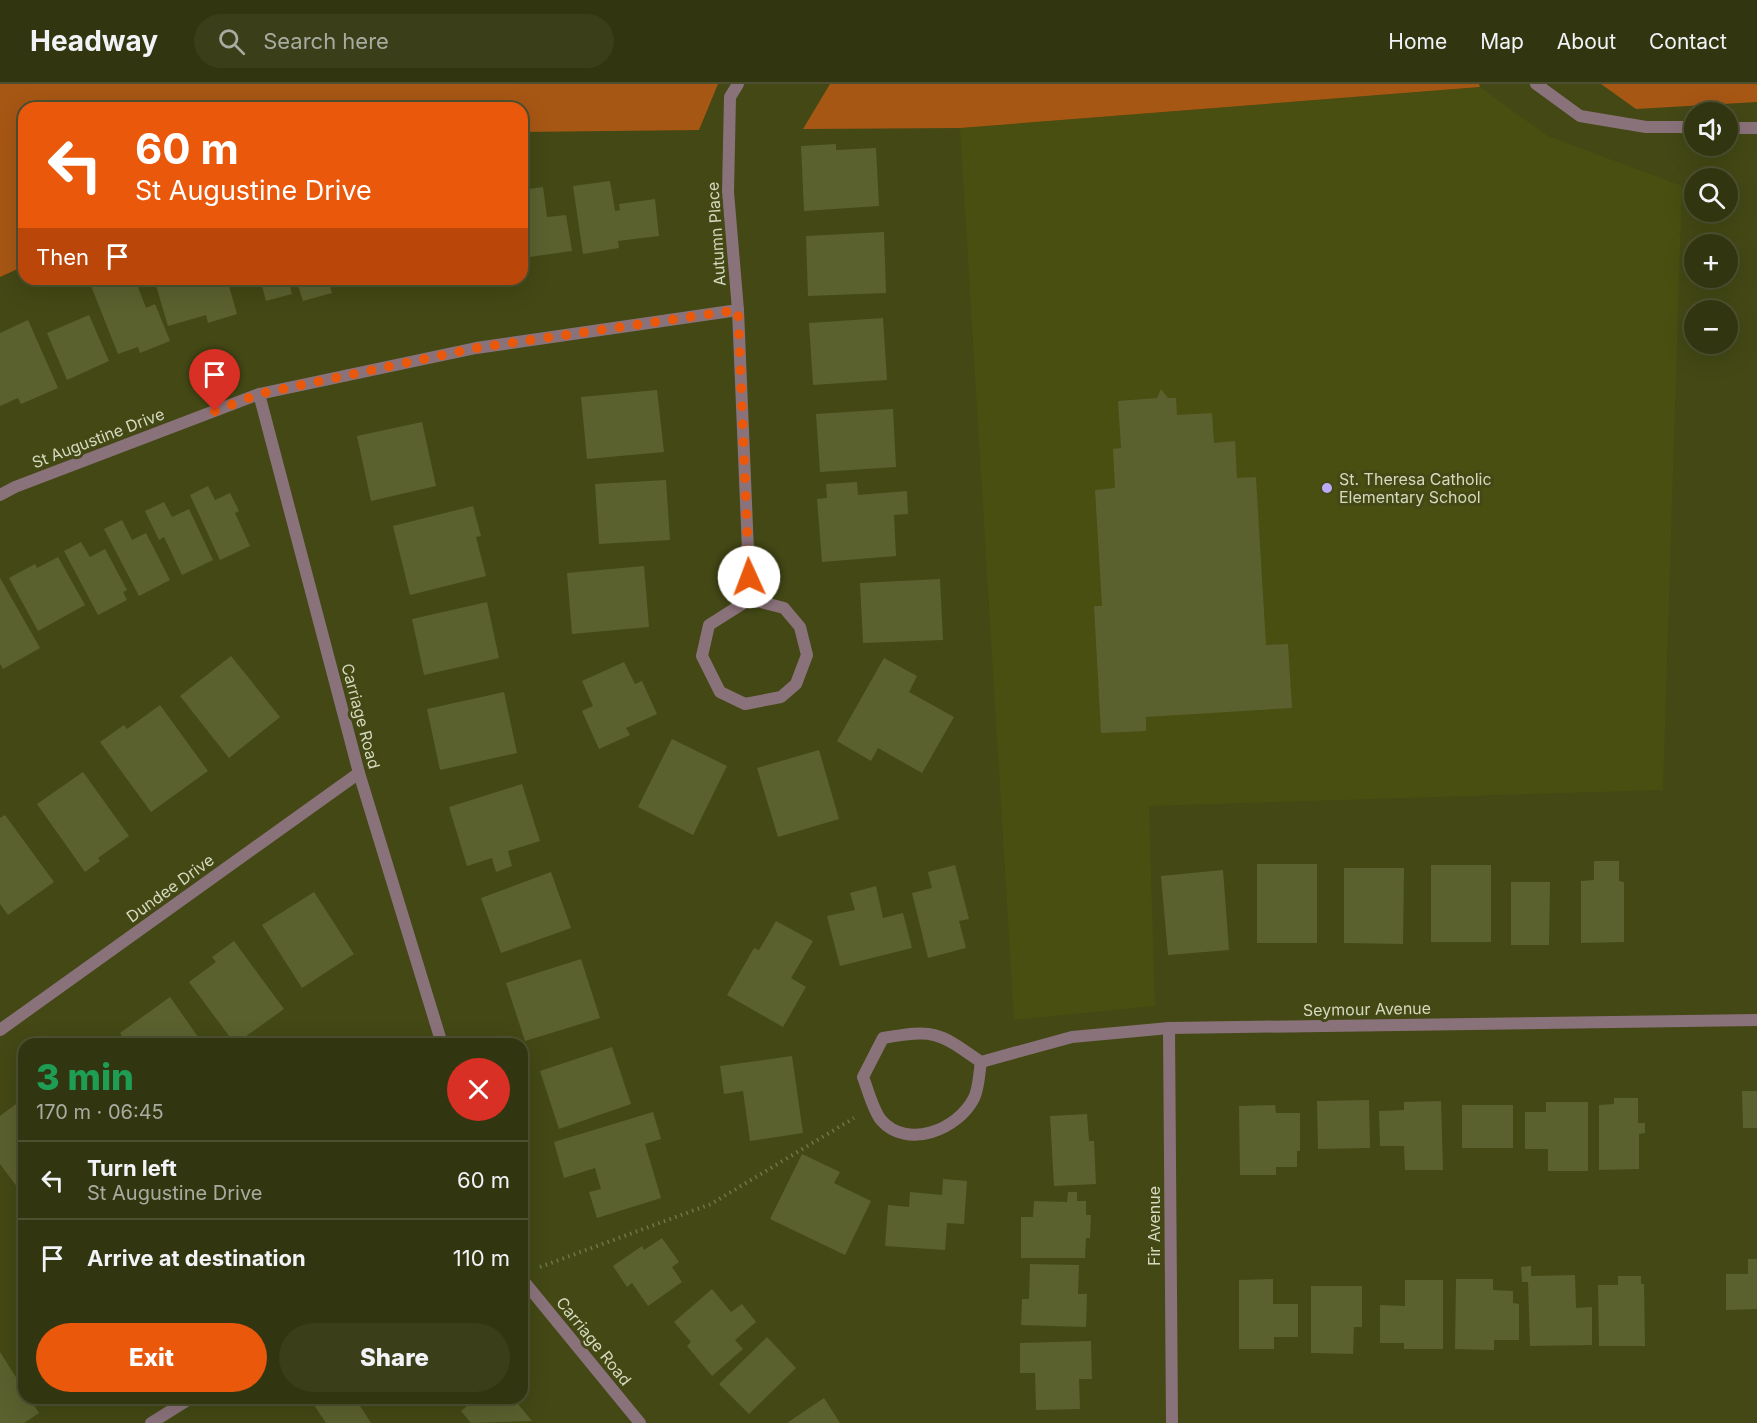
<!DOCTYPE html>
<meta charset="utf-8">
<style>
:root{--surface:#323610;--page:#3a3e19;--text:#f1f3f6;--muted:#a8ab9f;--line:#4d5030;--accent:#ea580c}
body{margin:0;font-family:Inter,sans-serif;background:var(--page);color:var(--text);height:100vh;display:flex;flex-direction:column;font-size:22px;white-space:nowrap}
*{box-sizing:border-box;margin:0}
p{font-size:20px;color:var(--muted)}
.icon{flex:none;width:33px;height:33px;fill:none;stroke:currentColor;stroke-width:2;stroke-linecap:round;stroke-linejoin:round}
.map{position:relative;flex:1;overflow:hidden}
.side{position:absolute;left:18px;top:954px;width:510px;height:366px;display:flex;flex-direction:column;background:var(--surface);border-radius:18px;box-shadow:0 6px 24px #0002,0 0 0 2px var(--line)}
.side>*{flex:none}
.guide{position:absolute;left:18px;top:18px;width:510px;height:183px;border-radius:18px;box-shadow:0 6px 24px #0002,0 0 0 2px var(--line);background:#ea580c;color:#fff;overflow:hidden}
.buttons{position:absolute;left:1684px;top:18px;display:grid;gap:12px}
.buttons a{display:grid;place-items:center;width:54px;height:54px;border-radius:50%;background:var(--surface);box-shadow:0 6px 24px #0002,0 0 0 2px var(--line);font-size:30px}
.pin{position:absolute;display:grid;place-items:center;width:51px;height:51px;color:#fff;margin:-62px -26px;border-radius:50% 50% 50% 0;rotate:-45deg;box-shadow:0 0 6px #0007}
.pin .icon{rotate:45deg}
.me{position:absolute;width:66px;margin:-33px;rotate:358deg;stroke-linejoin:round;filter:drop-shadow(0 0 4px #0008)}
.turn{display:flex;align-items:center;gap:21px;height:126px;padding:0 18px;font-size:27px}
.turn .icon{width:78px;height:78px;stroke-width:2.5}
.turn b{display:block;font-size:42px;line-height:51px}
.then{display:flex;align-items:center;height:57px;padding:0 18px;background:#0003;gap:12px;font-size:22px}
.round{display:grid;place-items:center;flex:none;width:63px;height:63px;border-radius:32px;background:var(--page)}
.head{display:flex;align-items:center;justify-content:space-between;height:102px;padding:0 18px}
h1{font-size:36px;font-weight:800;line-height:45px;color:#1e9e55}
.cta{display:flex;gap:12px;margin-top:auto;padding:12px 18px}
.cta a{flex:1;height:69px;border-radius:36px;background:var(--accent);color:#fff;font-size:24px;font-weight:800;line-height:69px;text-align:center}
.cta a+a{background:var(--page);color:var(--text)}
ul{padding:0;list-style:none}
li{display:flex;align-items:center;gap:18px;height:78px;padding:0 18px;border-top:2px solid var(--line)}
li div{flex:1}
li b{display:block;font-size:22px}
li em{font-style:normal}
header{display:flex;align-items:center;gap:36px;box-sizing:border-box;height:84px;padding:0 30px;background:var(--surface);border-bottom:2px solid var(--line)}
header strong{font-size:28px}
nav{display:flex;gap:33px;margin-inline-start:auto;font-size:21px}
.search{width:420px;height:54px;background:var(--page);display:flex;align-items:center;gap:15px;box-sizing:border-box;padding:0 21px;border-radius:33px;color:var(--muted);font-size:22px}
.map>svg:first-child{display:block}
</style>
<header>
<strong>Headway</strong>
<div class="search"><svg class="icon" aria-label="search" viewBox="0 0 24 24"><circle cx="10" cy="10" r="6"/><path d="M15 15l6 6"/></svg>Search here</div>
<nav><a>Home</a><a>Map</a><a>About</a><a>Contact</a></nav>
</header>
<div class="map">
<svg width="1757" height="1339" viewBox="0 0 1757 1339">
<rect width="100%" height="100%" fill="#434815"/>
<!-- built -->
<polygon fill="#494e11" points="1480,3 1548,52 1682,102 1663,706 1149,722 1155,922 1014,936 960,44"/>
<!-- green -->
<g fill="#a75714">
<polygon points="0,0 718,0 699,46 522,48 522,24 24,24 24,182 0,193"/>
<polygon points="830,0 1479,0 1480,3 960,44 803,45"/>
<polygon points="1601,0 1757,0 1757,18 1636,25"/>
</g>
<!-- building -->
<g fill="#5b602f">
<polygon points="836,60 836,66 876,64 879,122 804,127 801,62"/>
<polygon points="610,97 615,127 620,126 619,120 655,115 659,152 618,157 619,164 583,170 573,102"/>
<polygon points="543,103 547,133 566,131 572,167 522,174 522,106"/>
<polygon points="884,148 886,209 808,212 806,152"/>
<polygon points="108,195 135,195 146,224 155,220 170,257 140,269 138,263 118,270 91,202"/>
<polygon points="154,195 227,195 237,230 208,239 206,231 168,242"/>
<polygon points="234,195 288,195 292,210 266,217 261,198 247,202 246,197 235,200"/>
<polygon points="296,195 328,195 332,209 303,217"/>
<polygon points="362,195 385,195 385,196 362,200"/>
<polygon points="89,231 109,277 67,296 47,249"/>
<polygon points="883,234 887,296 813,301 809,239"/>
<polygon points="28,236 58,304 21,320 18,314 0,322 0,249"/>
<polygon points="1161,305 1168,314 1176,314 1177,331 1212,329 1214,359 1235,357 1237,394 1256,393 1266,561 1288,560 1292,624 1146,633 1146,647 1101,649 1094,522 1102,522 1095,406 1115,404 1113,365 1121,364 1118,317 1157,314"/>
<polygon points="657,306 664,368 587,375 581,313"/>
<polygon points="893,325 896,383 820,388 816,330"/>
<polygon points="422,338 436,402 371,417 357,352"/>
<polygon points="666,396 670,456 599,460 595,400"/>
<polygon points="857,398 858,411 907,407 908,430 894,431 896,472 822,478 817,415 827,414 826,400"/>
<polygon points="208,402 215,416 230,409 239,427 235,429 250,462 220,476 190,411"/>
<polygon points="164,418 172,433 189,425 213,476 182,491 164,453 159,456 145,427"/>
<polygon points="473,422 481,452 476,453 486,492 410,511 393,442"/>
<polygon points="122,436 132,456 146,449 170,496 139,512 104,445"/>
<polygon points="81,458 90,473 105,465 127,506 123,508 127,516 98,531 64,467"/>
<polygon points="58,473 85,521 38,547 9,494 35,480 37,484"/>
<polygon points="644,482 649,543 572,550 567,489"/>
<polygon points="0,494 40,564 3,585 0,580"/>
<polygon points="940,495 943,556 863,559 860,499"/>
<polygon points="487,518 499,574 424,591 412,535"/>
<polygon points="231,572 280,633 229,674 180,612"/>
<polygon points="884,574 917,592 909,608 954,633 922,689 878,664 871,677 837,657"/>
<polygon points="624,578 635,600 642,597 657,630 626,644 630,651 599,665 582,627 593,622 582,597"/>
<polygon points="504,608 517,669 440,686 427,625"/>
<polygon points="160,621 208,687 151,728 100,658 124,641 127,645"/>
<polygon points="672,655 727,682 693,751 638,723"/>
<polygon points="819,666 839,735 778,753 757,684"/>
<polygon points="83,688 129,752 98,774 100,777 85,788 37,720"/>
<polygon points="522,700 540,757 508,767 512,782 496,788 492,774 467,782 449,723"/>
<polygon points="5,731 54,798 8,831 0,820 0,734"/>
<polygon points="1594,777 1619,777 1619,797 1624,798 1624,858 1581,859 1581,797 1594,796"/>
<rect x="1257" y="780" width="60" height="79"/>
<polygon points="955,781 969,835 959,837 966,864 928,874 912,809 932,804 928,788"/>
<rect x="1431" y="781" width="60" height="77"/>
<polygon points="1344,784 1404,784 1403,860 1344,859"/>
<polygon points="1223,786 1229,866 1168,871 1161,792"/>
<polygon points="551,788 571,844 501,869 481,814"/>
<polygon points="1511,798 1550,798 1549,861 1511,861"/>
<polygon points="876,802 883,834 903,829 912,864 840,882 827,832 855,826 850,809"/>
<polygon points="314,808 354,870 302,904 262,841"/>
<polygon points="776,837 813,857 791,894 806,903 783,943 727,911 754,864 759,866"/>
<polygon points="234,857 284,925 235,960 189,898 216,878 212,873"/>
<polygon points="581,875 600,934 525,957 506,899"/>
<polygon points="170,913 203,960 128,960 120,949"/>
<polygon points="612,963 631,1020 559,1045 540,987"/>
<polygon points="792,972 803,1049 750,1057 743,1007 724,1010 720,982"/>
<polygon points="1742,1007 1757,1007 1757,1044 1743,1044"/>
<polygon points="24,1014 24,1112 0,1080 0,1032"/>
<polygon points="1614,1014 1638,1014 1638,1039 1645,1039 1645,1049 1639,1050 1639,1085 1599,1086 1599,1021 1614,1020"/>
<polygon points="1369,1016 1370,1064 1318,1065 1317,1017"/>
<polygon points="1441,1017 1443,1086 1405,1086 1404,1062 1380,1062 1379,1027 1404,1026 1404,1018"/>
<polygon points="1546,1018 1588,1018 1588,1087 1548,1087 1548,1065 1525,1065 1525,1028 1546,1028"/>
<polygon points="1275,1021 1276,1029 1300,1029 1300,1067 1297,1067 1297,1083 1276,1083 1276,1091 1240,1091 1239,1022"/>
<rect x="1462" y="1021" width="51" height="43"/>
<polygon points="653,1028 661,1055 645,1060 661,1114 597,1134 589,1108 601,1105 595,1084 564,1094 554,1058"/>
<polygon points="1087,1030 1089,1057 1094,1057 1096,1100 1054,1102 1050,1032"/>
<polygon points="802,1070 840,1088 834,1099 871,1117 845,1171 770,1135"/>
<polygon points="943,1095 967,1097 964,1140 947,1139 945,1166 885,1162 888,1121 909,1123 910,1108 942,1111"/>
<polygon points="1068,1108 1077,1108 1077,1117 1086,1117 1086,1131 1091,1131 1090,1154 1086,1154 1085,1174 1021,1174 1021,1133 1033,1133 1034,1117 1067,1118"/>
<polygon points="662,1154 679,1178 672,1183 682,1198 648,1222 632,1199 627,1203 613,1182 642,1162 644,1166"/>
<polygon points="1748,1175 1757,1175 1757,1225 1726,1226 1726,1190 1748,1190"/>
<polygon points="1030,1180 1079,1181 1078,1210 1087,1210 1086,1243 1021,1241 1022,1215 1029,1215"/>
<polygon points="1531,1182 1531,1192 1575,1191 1576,1224 1592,1223 1592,1261 1530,1262 1528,1198 1522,1198 1521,1183"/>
<polygon points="1618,1192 1641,1192 1641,1200 1644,1200 1645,1262 1599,1262 1598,1201 1618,1201"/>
<polygon points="1273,1195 1273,1220 1298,1220 1298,1253 1274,1253 1274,1265 1239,1265 1239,1196"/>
<polygon points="1456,1195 1493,1195 1493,1206 1513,1207 1513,1219 1519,1220 1519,1256 1494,1256 1494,1266 1455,1265"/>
<polygon points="1405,1196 1443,1196 1443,1265 1404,1265 1404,1259 1380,1259 1380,1221 1405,1222"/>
<polygon points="1311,1202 1362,1202 1362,1243 1354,1243 1353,1270 1311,1269"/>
<polygon points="712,1205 731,1228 742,1220 756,1238 735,1256 743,1265 712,1292 687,1262 691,1258 674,1238"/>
<polygon points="767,1253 796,1284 749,1330 719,1300"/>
<polygon points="1091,1257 1092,1295 1079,1295 1080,1325 1036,1326 1035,1289 1020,1289 1020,1259"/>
<polygon points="0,1268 24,1306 24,1314 29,1314 39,1329 24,1339 0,1339"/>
<polygon points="324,1314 355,1314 371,1339 326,1339 314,1321"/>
<polygon points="477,1314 513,1314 532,1337 471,1339 461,1327"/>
<polygon points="824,1314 840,1339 787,1339"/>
</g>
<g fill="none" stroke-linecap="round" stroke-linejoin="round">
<!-- path -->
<polyline stroke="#71754a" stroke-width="4" stroke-dasharray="1.5 4.5" stroke-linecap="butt" points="540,1183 711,1120 854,1034"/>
<!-- street -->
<g stroke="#8a727b" stroke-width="12">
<polyline points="738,0 730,13 728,108 738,226 750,515 709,541 702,572 720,608 745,620 781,613 796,600 807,571 800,543 784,524 750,515"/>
<polyline points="1536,0 1580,32 1646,43 1695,43"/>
<polyline points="1728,44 1757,44"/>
<polyline points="259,310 359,689 442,960"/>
<polyline points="0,411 15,403 259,310 476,264 738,226"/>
<polyline points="1169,944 1172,1339"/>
<polyline points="0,946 359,689"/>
<path d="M981 978C938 948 936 945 883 954L863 993C868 1006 873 1026 881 1036 907 1066 958 1046 974 1014 979 1004 979 989 981 978L1072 953 1169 944 1757 936"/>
<polyline points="522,1195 640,1339"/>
<polyline points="151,1339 191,1314"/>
</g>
</g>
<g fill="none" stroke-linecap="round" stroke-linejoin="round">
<!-- route -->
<polyline stroke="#ea580c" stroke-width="10" stroke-dasharray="0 18" points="215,327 259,310 476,264 738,226 749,493"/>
</g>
<!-- markers -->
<circle fill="#bbaaf6" stroke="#434815" stroke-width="2" cx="1327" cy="404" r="6"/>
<g text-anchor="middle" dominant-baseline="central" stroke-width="6" stroke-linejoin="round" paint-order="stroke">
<!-- street labels -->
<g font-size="16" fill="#d5d9be" stroke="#434815">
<text transform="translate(716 150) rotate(-94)">Autumn Place</text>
<text transform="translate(98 354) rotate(-21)">St Augustine Drive</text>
<text transform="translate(361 632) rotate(75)">Carriage Road</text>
<text transform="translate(170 804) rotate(-36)">Dundee Drive</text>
<text transform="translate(1367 925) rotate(-1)">Seymour Avenue</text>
<text transform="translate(1154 1142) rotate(-90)">Fir Avenue</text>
<text transform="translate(594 1257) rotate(51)">Carriage Road</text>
</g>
<!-- poi labels -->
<g font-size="16" fill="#d5d9be" stroke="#434815" text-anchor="start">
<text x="1339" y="395">St. Theresa Catholic<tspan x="1339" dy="18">Elementary School</tspan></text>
</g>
</g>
</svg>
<div class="buttons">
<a><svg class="icon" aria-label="sound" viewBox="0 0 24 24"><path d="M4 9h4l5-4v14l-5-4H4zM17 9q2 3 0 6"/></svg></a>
<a><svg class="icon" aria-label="search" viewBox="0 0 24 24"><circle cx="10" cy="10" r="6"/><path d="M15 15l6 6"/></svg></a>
<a>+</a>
<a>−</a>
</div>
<div class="pin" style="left:215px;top:327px;background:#d93025"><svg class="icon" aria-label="arrive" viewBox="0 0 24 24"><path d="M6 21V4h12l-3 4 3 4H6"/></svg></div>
<svg class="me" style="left:749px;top:493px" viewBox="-20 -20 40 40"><circle r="19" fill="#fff"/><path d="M0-13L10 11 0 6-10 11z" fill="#ea580c"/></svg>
<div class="guide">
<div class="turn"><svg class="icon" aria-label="left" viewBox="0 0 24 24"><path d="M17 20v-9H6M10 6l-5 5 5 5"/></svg><div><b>60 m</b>St Augustine Drive</div></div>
<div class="then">Then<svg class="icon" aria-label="arrive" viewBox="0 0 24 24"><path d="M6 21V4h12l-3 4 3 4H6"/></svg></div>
</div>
<section class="side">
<div class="head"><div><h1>3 min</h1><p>170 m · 06:45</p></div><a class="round" style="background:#d93025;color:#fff"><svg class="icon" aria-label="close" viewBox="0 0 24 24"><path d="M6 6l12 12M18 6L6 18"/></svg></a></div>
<ul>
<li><svg class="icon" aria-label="left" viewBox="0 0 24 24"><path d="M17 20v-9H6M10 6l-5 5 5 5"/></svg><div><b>Turn left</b><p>St Augustine Drive</p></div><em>60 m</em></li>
<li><svg class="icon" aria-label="arrive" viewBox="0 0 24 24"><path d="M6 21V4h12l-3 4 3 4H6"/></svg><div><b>Arrive at destination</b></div><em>110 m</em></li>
</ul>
<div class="cta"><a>Exit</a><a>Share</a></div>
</section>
</div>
